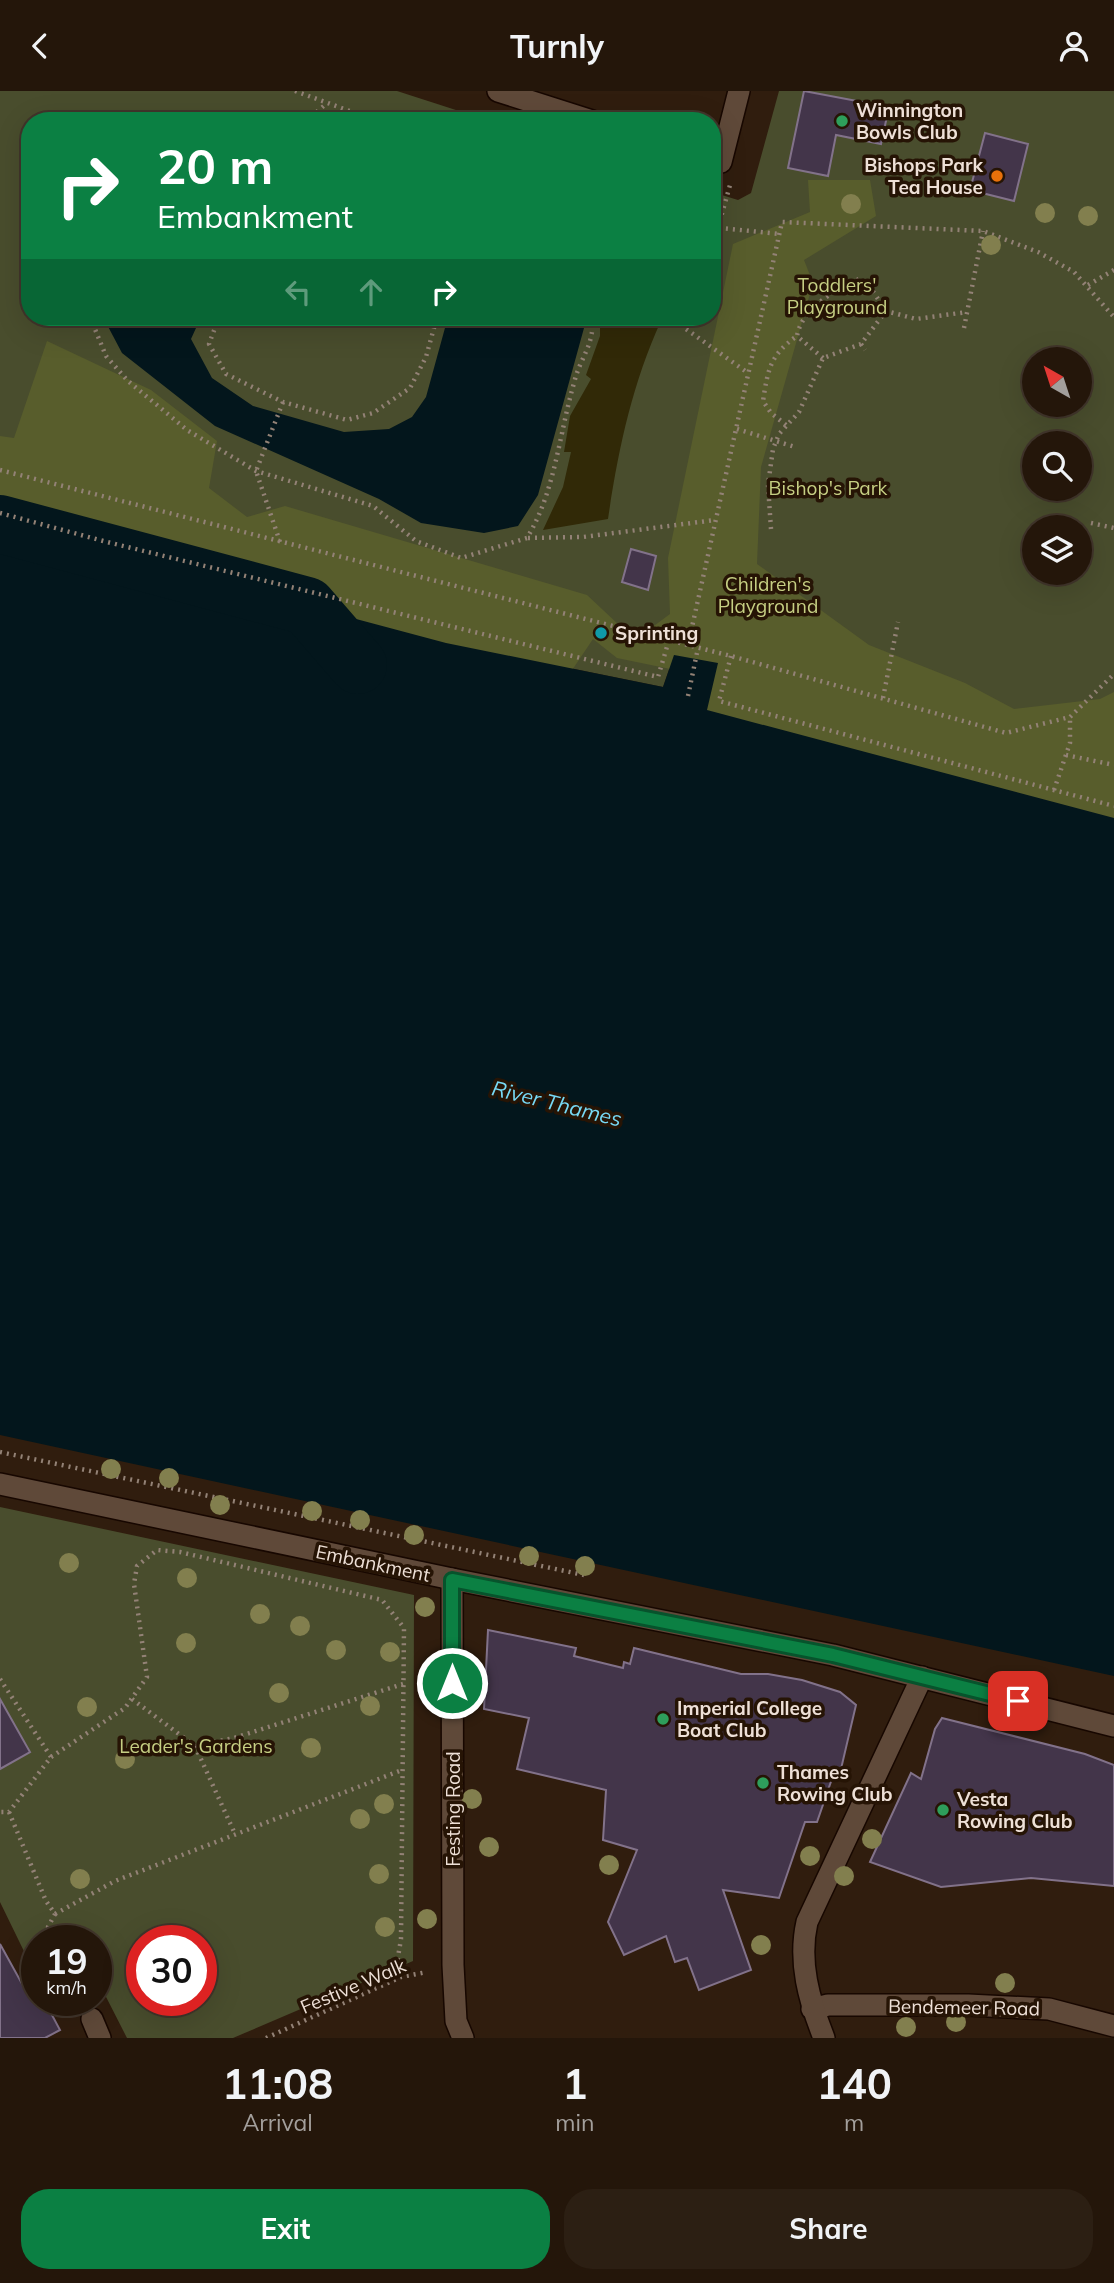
<!DOCTYPE html>
<style>
:root{--surface:#24160a;--page:#2c1f13;--text:#f1f3f6;--muted:#a39f9c;--line:#41352b;--accent:#0b8043}
body{margin:0;font-family:Mulish,sans-serif;background:var(--page);color:var(--text);height:100vh;display:flex;flex-direction:column;font-size:26px;white-space:nowrap}
*{box-sizing:border-box;margin:0}
p{font-size:23px;color:var(--muted)}
.icon{flex:none;width:38px;height:38px;fill:none;stroke:currentColor;stroke-width:2;stroke-linecap:round;stroke-linejoin:round}
.map{position:relative;height:1947px;overflow:hidden}
.sheet{display:flex;flex-direction:column;background:var(--surface);flex:1}
.sheet>*{flex:none}
.top-card{position:absolute;left:21px;top:21px;width:700px;height:214px;border-radius:28px;box-shadow:0 7px 28px #0002,0 0 0 2px var(--line);background:#0b8043;color:#fff;overflow:hidden}
.needle{width:46px;rotate:321deg}
.buttons{position:absolute;left:1022px;top:256px;display:grid;gap:14px}
.buttons a{display:grid;place-items:center;width:70px;height:70px;border-radius:50%;background:var(--surface);box-shadow:0 7px 28px #0002,0 0 0 2px var(--line);font-size:35px}
.speed{position:absolute;left:21px;top:1834px;display:flex;gap:14px;font-size:35px;font-weight:700;text-align:center}
.speed>*{display:grid;place-content:center;width:91px;height:91px;border-radius:50%;background:var(--surface);box-shadow:0 7px 28px #0002,0 0 0 2px var(--line);line-height:1}
.speed small{font-size:18px;font-weight:400}
.speed .limit{border:10px solid #d22;background:#fff;color:#111}
.pin{position:absolute;display:grid;place-items:center;width:60px;height:60px;color:#fff;margin:-30px;border-radius:14px;box-shadow:0 4px 10px #0006}
.me{position:absolute;width:77px;margin:-38px;rotate:0deg;stroke-linejoin:round;filter:drop-shadow(0 0 5px #0008)}
.turn{display:flex;align-items:center;gap:24px;height:147px;padding:0 21px;font-size:32px}
.turn .icon{width:91px;height:91px;stroke-width:2.5}
.turn b{display:block;font-size:49px;line-height:60px}
.lanes{display:flex;align-items:center;height:66px;padding:0 21px;background:#0003;justify-content:center;gap:35px;direction:ltr}
.lanes .off{opacity:.35}
.eta{display:flex;justify-content:space-evenly;align-items:center;height:119px;text-align:center}
.eta b{font-size:42px;font-weight:700;line-height:49px}
.primary-button{display:flex;gap:14px;margin-top:auto;padding:14px 21px}
.primary-button a{flex:1;height:80px;border-radius:28px;background:var(--accent);color:#fff;font-size:28px;font-weight:700;line-height:80px;text-align:center}
.primary-button a+a{background:var(--page);color:var(--text)}
header{display:flex;justify-content:space-between;align-items:center;height:91px;padding:0 21px;background:var(--surface);font-size:32px;font-weight:700}
.map>svg:first-child{display:block}
</style>
<header><svg class="icon" aria-label="back" viewBox="0 0 24 24"><path d="M15 5l-7 7 7 7"/></svg>Turnly<svg class="icon" aria-label="person" viewBox="0 0 24 24"><circle cx="12" cy="8" r="4"/><path d="M4 21q1-7 8-7t8 7"/></svg></header>
<div class="map">
<svg width="1114" height="1947" viewBox="0 0 1114 1947">
<rect width="100%" height="100%" fill="#301d0e"/>
<!-- green -->
<g fill="#494d2d" fill-rule="evenodd">
<path d="M0 0H397L490 30H30V226H712V101L738 109 751 102 779 0H1114V727L674 564 663 596 446 552 0 433ZM1034 268H1080V313H1034ZM1034 352H1080V397H1034ZM1034 436H1080V481H1034Z"/>
<path d="M0 1416 414 1504 413 1870 233 1947H127L102 1898 96 1900V1850H37V1887L0 1811ZM142 1850H201V1909H142Z"/>
</g>
<!-- forest -->
<polygon fill="#585d2c" points="808,89 870,89 876,125 804,169 813,192 761,376 757,473 869,554 965,592 1014,618 1100,608 1114,601 1114,741 718,643 680,580 617,567 593,548 560,597 0,459 0,345 14,347 47,250 151,299 217,350 209,397 247,426 285,415 587,504 635,549 670,523 668,467 733,153 810,121"/>
<!-- sand -->
<path fill="#312907" d="M600 226H655L661 230C632 293 618 360 608 428L543 439 563 396 571 361H564L570 325 591 288 586 284 600 245Z"/>
<!-- water -->
<g fill="#03161c">
<polygon points="103,226 201,226 191,248 212,287 253,315 344,341 389,338 412,326 426,306 448,226 584,226 584,237 538,404 518,435 484,442 421,432 379,408 215,335 122,262"/>
<polygon points="0,433 446,552 663,596 674,564 718,572 707,619 1114,727 1114,1585 0,1344"/>
</g>
<g fill="none" stroke-linecap="round" stroke-linejoin="round">
<!-- river -->
<polyline stroke="#03161c" stroke-width="58" points="0,433 307,515 358,574"/>
</g>
<!-- building -->
<g fill="#43354a" stroke="#82728a" stroke-width="2">
<polygon points="804,0 889,16 881,53 836,44 828,85 788,77"/>
<polygon points="985,42 1028,53 1014,110 970,99"/>
<polygon points="631,458 656,465 648,499 622,491"/>
<polygon points="488,1539 576,1557 574,1565 623,1577 624,1571 630,1573 634,1557 741,1583 768,1583 802,1589 840,1601 856,1614 841,1678 836,1676 817,1731 805,1731 779,1807 723,1799 751,1879 699,1899 687,1867 675,1871 666,1845 624,1864 608,1831 637,1759 603,1749 606,1699 517,1678 529,1627 484,1618"/>
<polygon points="0,1608 30,1661 0,1678"/>
<polygon points="942,1627 1085,1663 1114,1674 1114,1795 1031,1787 941,1796 870,1771 911,1682 921,1688 935,1638"/>
<polygon points="0,1853 26,1900 36,1895 37,1909 44,1909 60,1939 45,1947 0,1947"/>
</g>
<g fill="none" stroke-linecap="round" stroke-linejoin="round">
<defs>
<g id="minor">
<polyline points="498,0 592,30"/>
<polyline points="712,68 721,71 739,0"/>
<polyline points="0,1393 452,1488 833,1564 1114,1635"/>
<polyline points="452,1488 453,1874 456,1930 463,1947"/>
<polyline points="812,1918 828,1914 968,1914 1049,1918 1114,1935"/>
<polyline points="92,1928 100,1947"/>
<path d="M824 1947C809 1909 798 1871 807 1831L922 1586"/>
</g>
</defs>
<!-- minor casing -->
<use href="#minor" stroke="#170700" stroke-width="24"/>
<!-- path -->
<g stroke="#938276" stroke-width="4.5" stroke-dasharray="2 5" stroke-linecap="butt">
<polyline points="295,0 377,30"/>
<polyline points="306,30 326,13"/>
<polyline points="712,136 779,143"/>
<polyline points="718,137 730,94"/>
<polyline points="1088,194 1114,179"/>
<path d="M90 226 106 265 128 290 187 339 256 380 373 415 416 450 461 467 527 447C555 401 559 344 574 292 581 264 593 258 593 226"/>
<polyline points="219,226 209,253 226,283 283,311 347,329 373,322 410,297 426,266 437,226"/>
<polyline points="669,226 748,282"/>
<polyline points="964,237 983,140"/>
<polyline points="861,253 865,259"/>
<path d="M823 267 797 245C802 217 835 199 859 188L872 199 886 220"/>
<path d="M786 334 771 322 763 310C768 278 770 264 797 245"/>
<polyline points="737,338 795,356"/>
<polyline points="0,379 731,565 1006,642 1070,626 1114,583"/>
<polyline points="0,422 107,451 658,586 669,549"/>
<polyline points="1091,432 1114,437"/>
<polyline points="771,438 768,394 773,358 779,343 799,321 823,267 861,253 886,220 916,228 967,221"/>
<polyline points="528,447 583,446 715,429"/>
<polyline points="280,451 256,380 283,311"/>
<polyline points="688,554 782,131 983,140 1038,161 1074,181 1114,226"/>
<polyline points="731,565 719,610 1114,715"/>
<polyline points="688,605 698,557"/>
<polyline points="883,607 898,531"/>
<polyline points="1066,664 1114,674"/>
<polyline points="1054,699 1070,652 1070,626"/>
<polyline points="0,1361 584,1484"/>
<polyline points="0,1588 51,1666 9,1721 0,1721"/>
<polyline points="132,1608 195,1655 234,1647 403,1593"/>
<polyline points="195,1655 235,1743"/>
<polyline points="51,1666 125,1617 147,1586 134,1493 137,1475 157,1459 180,1461 382,1509 404,1537 401,1848 397,1872 401,1886"/>
<polyline points="9,1721 46,1810 55,1823 48,1836 52,1850"/>
<polyline points="55,1823 115,1790 402,1679"/>
<polyline points="266,1947 401,1886 427,1881"/>
</g>
<!-- minor -->
<use href="#minor" stroke="#5f4939" stroke-width="21"/>
</g>
<!-- trees -->
<g fill="#827f4e">
<circle cx="851" cy="113" r="10"/>
<circle cx="1045" cy="122" r="10"/>
<circle cx="1088" cy="125" r="10"/>
<circle cx="991" cy="154" r="10"/>
<circle cx="111" cy="1378" r="10"/>
<circle cx="169" cy="1387" r="10"/>
<circle cx="220" cy="1414" r="10"/>
<circle cx="312" cy="1420" r="10"/>
<circle cx="360" cy="1429" r="10"/>
<circle cx="414" cy="1444" r="10"/>
<circle cx="529" cy="1465" r="10"/>
<circle cx="69" cy="1472" r="10"/>
<circle cx="585" cy="1475" r="10"/>
<circle cx="187" cy="1487" r="10"/>
<circle cx="425" cy="1516" r="10"/>
<circle cx="260" cy="1523" r="10"/>
<circle cx="300" cy="1535" r="10"/>
<circle cx="186" cy="1552" r="10"/>
<circle cx="336" cy="1559" r="10"/>
<circle cx="390" cy="1561" r="10"/>
<circle cx="279" cy="1602" r="10"/>
<circle cx="370" cy="1615" r="10"/>
<circle cx="87" cy="1616" r="10"/>
<circle cx="311" cy="1657" r="10"/>
<circle cx="125" cy="1668" r="10"/>
<circle cx="472" cy="1708" r="10"/>
<circle cx="384" cy="1713" r="10"/>
<circle cx="360" cy="1728" r="10"/>
<circle cx="872" cy="1748" r="10"/>
<circle cx="489" cy="1756" r="10"/>
<circle cx="810" cy="1765" r="10"/>
<circle cx="609" cy="1774" r="10"/>
<circle cx="379" cy="1783" r="10"/>
<circle cx="844" cy="1785" r="10"/>
<circle cx="80" cy="1788" r="10"/>
<circle cx="427" cy="1828" r="10"/>
<circle cx="385" cy="1836" r="10"/>
<circle cx="761" cy="1854" r="10"/>
<circle cx="1005" cy="1892" r="10"/>
<circle cx="956" cy="1931" r="10"/>
<circle cx="906" cy="1936" r="10"/>
</g>
<g fill="none" stroke-linecap="round" stroke-linejoin="round">
<defs>
<polyline id="route" points="452,1592 452,1489 833,1564 1018,1610"/>
</defs>
<!-- route casing -->
<use href="#route" stroke="#07532c" stroke-width="18"/>
<!-- route -->
<use href="#route" stroke="#0b8043" stroke-width="12"/>
</g>
<!-- markers -->
<g fill="#2e9e5b" stroke="#261405" stroke-width="2.5">
<circle cx="842" cy="30" r="7"/>
<circle cx="663" cy="1628" r="7"/>
<circle cx="763" cy="1692" r="7"/>
<circle cx="943" cy="1719" r="7"/>
</g>
<circle fill="#e8710a" stroke="#261405" stroke-width="2.5" cx="997" cy="85" r="7"/>
<circle fill="#0f9aa8" stroke="#261405" stroke-width="2.5" cx="601" cy="542" r="7"/>
<g text-anchor="middle" dominant-baseline="central" stroke-width="7" stroke-linejoin="round" paint-order="stroke">
<!-- poi labels -->
<g font-size="19" font-weight="bold" fill="#eee0d7" stroke="#261405" text-anchor="start">
<text x="856" y="19">Winnington<tspan x="856" dy="22">Bowls Club</tspan></text>
<text x="983" y="74" text-anchor="end">Bishops Park<tspan x="983" dy="22">Tea House</tspan></text>
<text x="615" y="542">Sprinting</text>
<text x="677" y="1617">Imperial College<tspan x="677" dy="22">Boat Club</tspan></text>
<text x="777" y="1681">Thames<tspan x="777" dy="22">Rowing Club</tspan></text>
<text x="957" y="1708">Vesta<tspan x="957" dy="22">Rowing Club</tspan></text>
</g>
<!-- park labels -->
<g font-size="19" fill="#c6cf83" stroke="#261405">
<text x="837" y="194">Toddlers'<tspan x="837" dy="22">Playground</tspan></text>
<text x="828" y="397">Bishop's Park</text>
<text x="768" y="493">Children's<tspan x="768" dy="22">Playground</tspan></text>
<text x="196" y="1655">Leader's Gardens</text>
</g>
<!-- street labels -->
<g font-size="19" fill="#eee0d7" stroke="#261405">
<text transform="translate(373 1472) rotate(12)">Embankment</text>
<text transform="translate(453 1718) rotate(-90)">Festing Road</text>
<text transform="translate(353 1895) rotate(-23)">Festive Walk</text>
<text transform="translate(964 1916) rotate(1)">Bendemeer Road</text>
</g>
<!-- water labels -->
<g font-size="21" font-style="italic" fill="#77d9f5" stroke="#261405">
<text transform="translate(557 1012) rotate(14)">River Thames</text>
</g>
</g>
</svg>
<div class="buttons">
<a><svg class="needle" viewBox="-14 -14 28 28"><path d="M0-13l5 13h-10z" fill="#e53935"/><path d="M0 13l5-13h-10z" fill="#a39f9c"/></svg></a>
<a><svg class="icon" aria-label="search" viewBox="0 0 24 24"><circle cx="10" cy="10" r="6"/><path d="M15 15l6 6"/></svg></a>
<a><svg class="icon" aria-label="layers" viewBox="0 0 24 24"><path d="M12 4l9 5-9 5-9-5zM3 14l9 5 9-5"/></svg></a>
</div>
<div class="speed"><div>19<small>km/h</small></div><div class="limit">30</div></div>
<div class="pin" style="left:1018px;top:1610px;background:#d93025"><svg class="icon" aria-label="arrive" viewBox="0 0 24 24"><path d="M6 21V4h12l-3 4 3 4H6"/></svg></div>
<svg class="me" style="left:452px;top:1592px" viewBox="-20 -20 40 40"><circle r="17" fill="#0b8043" stroke="#fff" stroke-width="3"/><path d="M0-11L8 9 0 5-8 9z" fill="#fff"/></svg>
<div class="top-card">
<div class="turn"><svg class="icon" aria-label="right" viewBox="0 0 24 24"><path d="M7 20v-9h11M14 6l5 5-5 5"/></svg><div><b>20 m</b>Embankment</div></div>
<div class="lanes"><svg class="icon off" aria-label="left" viewBox="0 0 24 24"><path d="M17 20v-9H6M10 6l-5 5 5 5"/></svg><svg class="icon off" aria-label="ahead" viewBox="0 0 24 24"><path d="M12 20V5M6 11l6-6 6 6"/></svg><svg class="icon" aria-label="right" viewBox="0 0 24 24"><path d="M7 20v-9h11M14 6l5 5-5 5"/></svg></div>
</div>
</div>
<section class="sheet">
<div class="eta">
<div><b>11:08</b><p>Arrival</p></div>
<div><b>1</b><p>min</p></div>
<div><b>140</b><p>m</p></div>
</div>
<div class="primary-button"><a>Exit</a><a>Share</a></div>
</section>
